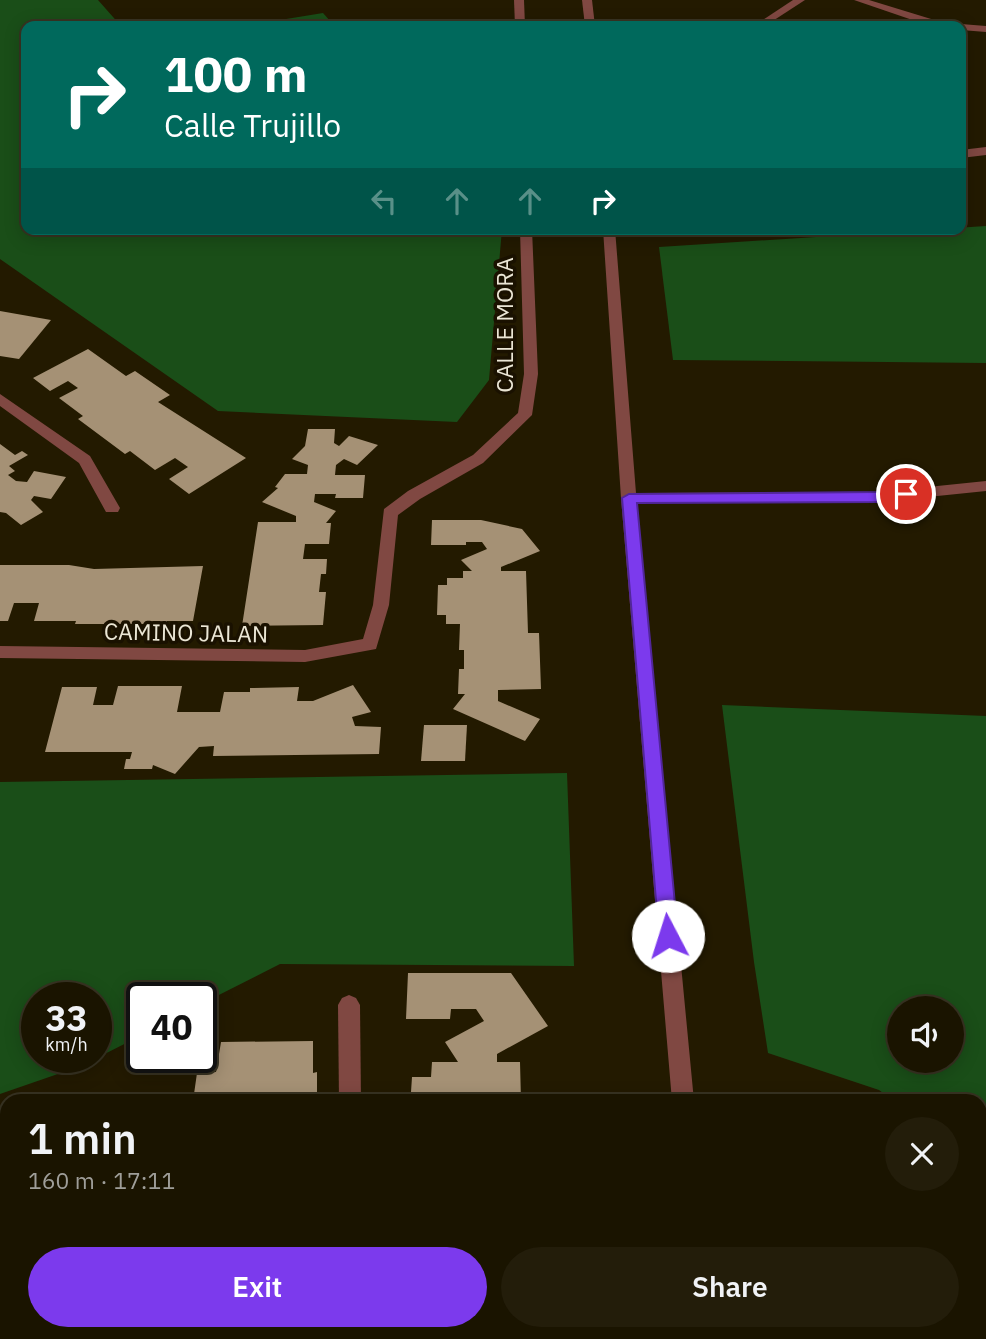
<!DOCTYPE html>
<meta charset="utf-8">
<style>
:root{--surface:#1a1400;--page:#231d0a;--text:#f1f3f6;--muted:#9f9e99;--line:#383322;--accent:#7c3aed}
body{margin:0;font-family:"IBM Plex Sans",sans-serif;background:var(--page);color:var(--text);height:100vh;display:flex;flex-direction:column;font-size:26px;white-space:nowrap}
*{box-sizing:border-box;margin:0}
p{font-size:23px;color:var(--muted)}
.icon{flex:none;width:38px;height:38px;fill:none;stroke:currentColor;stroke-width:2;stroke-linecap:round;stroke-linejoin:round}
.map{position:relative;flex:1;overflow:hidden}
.details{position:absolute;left:0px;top:1094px;width:987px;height:247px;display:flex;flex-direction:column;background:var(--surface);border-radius:21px 21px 0 0;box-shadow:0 4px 18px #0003,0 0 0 2px var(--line)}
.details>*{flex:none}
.top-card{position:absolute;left:21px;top:21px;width:945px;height:214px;border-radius:14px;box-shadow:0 4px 18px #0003,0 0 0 2px var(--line);background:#00695c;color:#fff;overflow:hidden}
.tools{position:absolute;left:887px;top:996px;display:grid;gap:14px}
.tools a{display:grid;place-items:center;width:77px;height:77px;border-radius:50%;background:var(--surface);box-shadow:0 4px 18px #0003,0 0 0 2px var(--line);font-size:35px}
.speed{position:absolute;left:21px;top:982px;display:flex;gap:14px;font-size:35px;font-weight:700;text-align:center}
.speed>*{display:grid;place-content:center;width:91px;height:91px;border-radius:50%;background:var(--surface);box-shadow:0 4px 18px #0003,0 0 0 2px var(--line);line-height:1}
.speed small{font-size:18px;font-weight:400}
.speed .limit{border:4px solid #111;border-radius:10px;background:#fff;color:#111}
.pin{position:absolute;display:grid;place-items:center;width:60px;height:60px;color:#fff;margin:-30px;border:4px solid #fff;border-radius:50%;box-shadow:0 2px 7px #0007}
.me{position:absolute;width:77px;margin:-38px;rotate:355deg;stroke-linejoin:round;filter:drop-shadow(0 0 5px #0008)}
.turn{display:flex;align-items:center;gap:24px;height:147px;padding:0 28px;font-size:32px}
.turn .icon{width:91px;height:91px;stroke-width:2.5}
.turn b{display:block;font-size:49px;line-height:60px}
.lanes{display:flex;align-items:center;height:66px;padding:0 28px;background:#0003;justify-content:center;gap:35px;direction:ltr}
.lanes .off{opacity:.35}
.round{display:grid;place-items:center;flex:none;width:74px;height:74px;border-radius:37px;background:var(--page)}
.summary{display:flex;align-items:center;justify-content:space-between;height:119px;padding:0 28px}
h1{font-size:42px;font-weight:600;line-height:52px}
.cta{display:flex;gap:14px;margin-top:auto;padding:14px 28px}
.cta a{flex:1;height:80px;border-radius:42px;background:var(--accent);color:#fff;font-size:28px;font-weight:600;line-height:80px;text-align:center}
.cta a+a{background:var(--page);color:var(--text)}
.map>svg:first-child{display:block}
</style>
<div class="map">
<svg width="986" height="1339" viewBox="0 0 986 1339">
<rect width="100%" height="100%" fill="#231a00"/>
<!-- green -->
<g fill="#1a4e18" fill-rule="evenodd">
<polygon points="0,0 98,0 121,26 26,26 26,229 502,229 489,380 457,422 218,411 0,259"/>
<polygon points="323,13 331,22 332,26 244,26"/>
<polygon points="986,226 986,363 673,360 659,247"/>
<path d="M722 705 986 716V1165L980 1161V1101H894L879 1090 768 1053 754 962ZM900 1008H952V1060H900Z"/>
<path d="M567 773 574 966 280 964 201 1004V998H142V1035L81 1066 0 1094V782ZM37 998H96V1057H37Z"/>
<polygon points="0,1219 7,1222 7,1334 79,1334 78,1339 0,1339"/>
</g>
<!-- building -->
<g fill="#a59175">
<polygon points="0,311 51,320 19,359 0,356"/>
<polygon points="88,349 126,376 135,371 170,395 158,402 246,458 189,494 169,479 188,467 175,458 155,470 130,451 125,454 78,419 83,416 59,398 78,388 68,381 50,391 33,378"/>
<polygon points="308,429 335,429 334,443 339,446 349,436 378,445 357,465 344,459 336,465 335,475 365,475 363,498 335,498 336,494 315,494 314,502 336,511 326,523 331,523 329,544 305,544 303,559 327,559 326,574 321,574 319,592 326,592 323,625 242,626 258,522 296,522 296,516 262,502 278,488 275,487 285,474 307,474 308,465 292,459 305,446"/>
<polygon points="0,444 15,455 22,451 28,455 9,466 15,471 8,475 16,481 27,482 34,471 66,477 51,499 34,496 31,500 43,512 21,525 6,513 0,512"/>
<polygon points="432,520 481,520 522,529 540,551 501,567 501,571 526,571 528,633 539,633 541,689 498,690 498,701 540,719 525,741 453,709 465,694 458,694 459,669 464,669 464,650 459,650 460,624 446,624 446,615 437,615 438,585 447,585 447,578 463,578 463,571 472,571 461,560 487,549 482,542 466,542 466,545 431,545"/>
<polygon points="0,565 69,565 94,569 203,566 193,621 167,621 167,624 75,624 76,621 34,621 39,603 14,603 8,621 0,621"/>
<polygon points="353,685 371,712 352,717 355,726 381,727 379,754 213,756 214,746 199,747 175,774 153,765 152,769 124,769 126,759 130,759 132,752 45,752 62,687 97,687 93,705 113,705 118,686 182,686 177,712 220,712 224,692 250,692 250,688 299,687 297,701 313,701"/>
<polygon points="424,725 467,725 465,761 421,761"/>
<polygon points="408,973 511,973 548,1026 497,1054 497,1062 520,1062 521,1101 425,1101 426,1092 411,1092 412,1077 431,1077 432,1062 458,1062 445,1042 484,1021 476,1009 451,1009 450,1019 406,1019"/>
<polygon points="313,1041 313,1073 317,1072 317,1101 193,1101 197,1073 216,1072 221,1042"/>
<polygon points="980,1159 986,1163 986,1312 980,1307"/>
<polygon points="139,1334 251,1334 250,1339 138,1339"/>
<polygon points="446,1334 550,1334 547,1339 446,1339"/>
</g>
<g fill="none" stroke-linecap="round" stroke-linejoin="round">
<!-- minor -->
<g fill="#804842" fill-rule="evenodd">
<polygon points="514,0 524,0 525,26 515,26"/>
<polygon points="582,0 592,0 595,26 585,26"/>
<polygon points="793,0 805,0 765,26 755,25"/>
<polygon points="854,0 869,0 954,26 930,26"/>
<polygon points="961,24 986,26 986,32 961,30 961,26 956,26"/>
<polygon points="986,147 986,155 961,158 961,150"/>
<polygon points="520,229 532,229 538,374 532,415 483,463 420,499 398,515 389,605 376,649 305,662 0,658 0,646 305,650 363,639 373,605 384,509 408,491 473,455 518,413 524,374"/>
<polygon points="603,229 615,229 636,493 879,492 986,481 986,491 879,502 637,503 694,1101 672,1101 621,498"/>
<polygon points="0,394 90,456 120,508 118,512 106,512 79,463 0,406"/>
<polygon points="349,995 356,998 360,1005 361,1101 339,1101 338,1005 342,998"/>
<polygon points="332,1334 356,1334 355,1339 331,1339"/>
<rect x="692" y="1334" width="24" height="5"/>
</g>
</g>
<!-- route -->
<polygon fill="#7c3aed" stroke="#51269a" stroke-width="2" points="906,490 913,494 911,498 879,502 637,503 678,936 675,942 668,945 662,942 659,936 622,498 629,494 879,492"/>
<g text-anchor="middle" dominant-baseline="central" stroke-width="7" stroke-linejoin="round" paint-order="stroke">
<!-- street labels -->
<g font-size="23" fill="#ebe6d5" stroke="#1a1100">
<text transform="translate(504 325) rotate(-90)">CALLE MORA</text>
<text transform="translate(186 632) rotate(1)">CAMINO JALAN</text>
</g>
</g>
</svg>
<div class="tools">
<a><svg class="icon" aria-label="sound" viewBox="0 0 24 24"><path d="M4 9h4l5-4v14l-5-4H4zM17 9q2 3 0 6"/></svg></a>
</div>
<div class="speed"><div>33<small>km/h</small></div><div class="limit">40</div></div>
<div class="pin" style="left:906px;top:494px;background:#d93025"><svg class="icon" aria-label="arrive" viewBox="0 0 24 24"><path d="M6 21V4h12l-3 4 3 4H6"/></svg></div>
<svg class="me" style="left:668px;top:936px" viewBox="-20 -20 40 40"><circle r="19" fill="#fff"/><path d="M0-13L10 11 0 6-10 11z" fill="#7c3aed"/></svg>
<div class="top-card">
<div class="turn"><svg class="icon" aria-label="right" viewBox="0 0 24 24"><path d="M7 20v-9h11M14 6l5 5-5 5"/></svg><div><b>100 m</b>Calle Trujillo</div></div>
<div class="lanes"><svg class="icon off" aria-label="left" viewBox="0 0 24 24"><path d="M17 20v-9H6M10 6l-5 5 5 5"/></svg><svg class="icon off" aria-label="ahead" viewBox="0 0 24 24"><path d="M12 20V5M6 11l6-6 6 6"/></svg><svg class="icon off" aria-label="ahead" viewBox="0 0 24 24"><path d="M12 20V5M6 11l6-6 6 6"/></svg><svg class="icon" aria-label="right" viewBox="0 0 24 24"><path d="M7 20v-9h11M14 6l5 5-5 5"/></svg></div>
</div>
<section class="details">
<div class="summary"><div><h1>1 min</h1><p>160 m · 17:11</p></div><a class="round"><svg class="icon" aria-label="close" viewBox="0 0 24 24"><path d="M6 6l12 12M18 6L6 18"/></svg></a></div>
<div class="cta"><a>Exit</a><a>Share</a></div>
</section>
</div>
